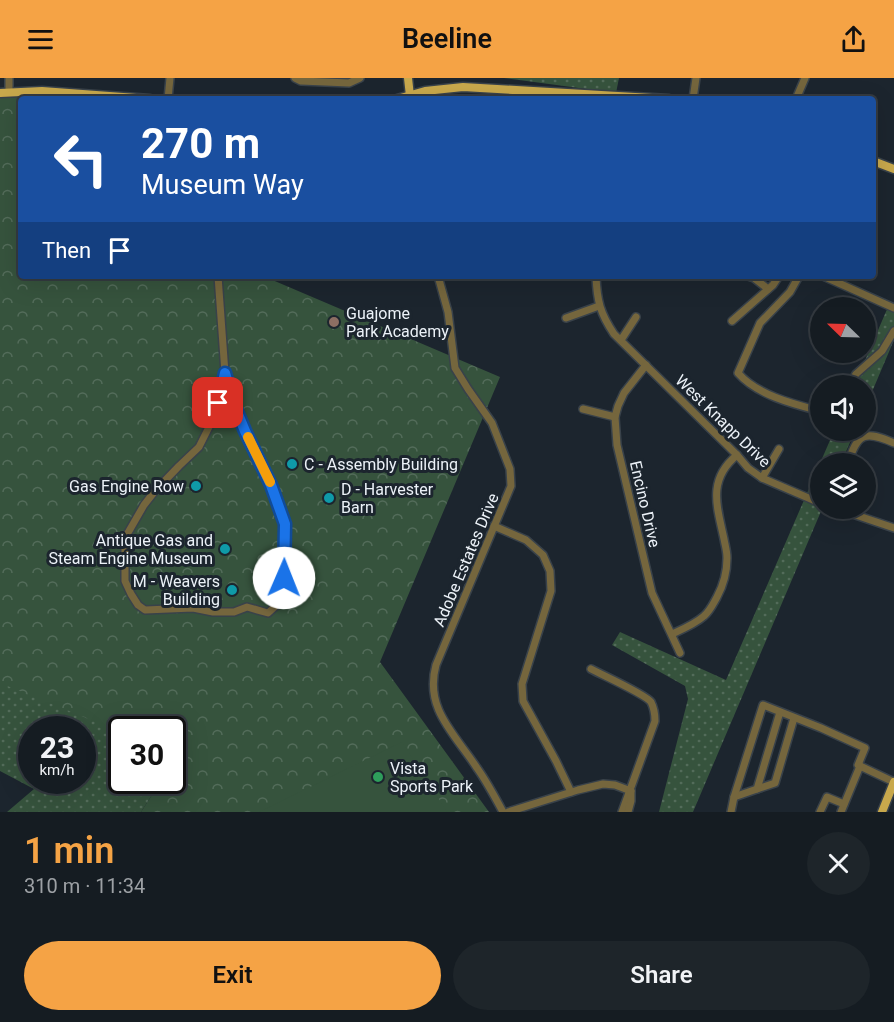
<!DOCTYPE html>
<meta charset="utf-8">
<style>
:root{--surface:#151c22;--page:#1e252a;--text:#f1f3f6;--muted:#9da1a5;--line:#343a40;--accent:#f5a345}
body{margin:0;font-family:Roboto,sans-serif;background:var(--page);color:var(--text);height:100vh;display:flex;flex-direction:column;font-size:22px;white-space:nowrap}
*{box-sizing:border-box;margin:0}
p{font-size:20px;color:var(--muted)}
.icon{flex:none;width:33px;height:33px;fill:none;stroke:currentColor;stroke-width:2;stroke-linecap:round;stroke-linejoin:round}
.map{position:relative;height:734px;overflow:hidden}
.sheet{display:flex;flex-direction:column;background:var(--surface);flex:1}
.sheet>*{flex:none}
.guide{position:absolute;left:18px;top:18px;width:858px;height:183px;border-radius:6px;box-shadow:0 6px 24px #0002,0 0 0 2px var(--line);background:#1a4fa0;color:#fff;overflow:hidden}
.needle{width:39px;rotate:293deg}
.controls{position:absolute;left:810px;top:219px;display:grid;gap:12px}
.controls a{display:grid;place-items:center;width:66px;height:66px;border-radius:50%;background:var(--surface);box-shadow:0 6px 24px #0002,0 0 0 2px var(--line);font-size:30px}
.speed{position:absolute;left:18px;top:638px;display:flex;gap:12px;font-size:30px;font-weight:700;text-align:center}
.speed>*{display:grid;place-content:center;width:78px;height:78px;border-radius:50%;background:var(--surface);box-shadow:0 6px 24px #0002,0 0 0 2px var(--line);line-height:1}
.speed small{font-size:15px;font-weight:400}
.speed .limit{border:3px solid #111;border-radius:9px;background:#fff;color:#111}
.pin{position:absolute;display:grid;place-items:center;width:51px;height:51px;color:#fff;margin:-26px;border-radius:12px;box-shadow:0 3px 9px #0006}
.me{position:absolute;width:66px;margin:-33px;rotate:1deg;stroke-linejoin:round;filter:drop-shadow(0 0 4px #0008)}
.turn{display:flex;align-items:center;gap:21px;height:126px;padding:0 24px;font-size:27px}
.turn .icon{width:78px;height:78px;stroke-width:2.5}
.turn b{display:block;font-size:42px;line-height:51px}
.then{display:flex;align-items:center;height:57px;padding:0 24px;background:#0003;gap:12px;font-size:22px}
.round{display:grid;place-items:center;flex:none;width:63px;height:63px;border-radius:32px;background:var(--page)}
.head{display:flex;align-items:center;justify-content:space-between;height:102px;padding:0 24px}
h1{font-size:36px;font-weight:600;line-height:45px;color:var(--accent)}
.button{display:flex;gap:12px;margin-top:auto;padding:12px 24px}
.button a{flex:1;height:69px;border-radius:36px;background:var(--accent);color:#111;font-size:24px;font-weight:600;line-height:69px;text-align:center}
.button a+a{background:var(--page);color:var(--text)}
header{display:flex;justify-content:space-between;align-items:center;height:78px;padding:0 24px;background:var(--accent);color:#111;font-size:27px;font-weight:600}
.map>svg:first-child{display:block}
</style>
<header><svg class="icon" aria-label="menu" viewBox="0 0 24 24"><path d="M4 6h16M4 12h16M4 18h16"/></svg>Beeline<svg class="icon" aria-label="share" viewBox="0 0 24 24"><path d="M12 15V3M7 8l5-5 5 5M5 13v7h14v-7"/></svg></header>
<div class="map">
<svg width="894" height="734" viewBox="0 0 894 734">
<defs>
<pattern id="grass-dots" width="8" height="8" patternUnits="userSpaceOnUse" patternTransform="scale(1.5)"><rect width="8" height="8" fill="#36533d"/><path d="M2 2h.1M6 6h.1" fill="none" stroke="#536c5a" stroke-width="1.8" stroke-linecap="round"/></pattern>
<pattern id="forest-crowns" width="20" height="18" patternUnits="userSpaceOnUse" patternTransform="scale(1.5)"><rect width="20" height="18" fill="#36533d"/><path d="M2 6a3 3 0 1 1 6 0M12 15a3 3 0 1 1 6 0" fill="none" stroke="#536c5a"/></pattern>
</defs>
<rect width="100%" height="100%" fill="#1c252e"/>
<!-- grass -->
<g fill="url(#grass-dots)" fill-rule="evenodd">
<polygon points="504,0 619,0 616,15"/>
<polygon points="888,229 894,232 894,262 866,328 866,308 854,308"/>
<polygon points="834,353 855,353 841,385 820,386 820,430 822,431 693,734 659,734 688,621 685,608 612,567 620,554 726,602"/>
<path d="M0 524 122 651V702H145L152 717 141 734H7L34 711 0 693ZM32 651H82V702H32Z"/>
</g>
<!-- forest -->
<polygon fill="url(#forest-crowns)" points="19,16 86,19 86,21 21,21 21,198 263,198 500,299 380,584 489,734 141,734 152,717 145,702 172,702 172,651 122,651 121,654 0,605 0,17"/>
<!-- pitch -->
<polygon fill="#36533d" points="402,664 447,734 259,734"/>
<g fill="none" stroke-linecap="round" stroke-linejoin="round">
<defs>
<g id="minor">
<polyline points="295,0 301,3 349,5 360,0"/>
<polyline points="9,14 9,0"/>
<polyline points="168,21 170,0"/>
<polyline points="693,21 696,0"/>
<polyline points="796,21 805,0"/>
<polyline points="218,198 225,295 235,329 245,353 271,407 285,446 284,513 280,524 268,535 247,529 234,534 213,534 193,530 145,532 138,527 131,516 125,503 125,460 144,427 155,413 179,388 199,369 212,343 225,295"/>
<path d="M438 198 448 234 455 290 468 311 492 345 510 391 511 408 436 587C424 631 455 656 477 690 487 704 495 719 503 734"/>
<path d="M596 198C597 223 600 235 614 256L737 377 748 390 762 400 820 425"/>
<polyline points="748,198 754,200 768,211"/>
<path d="M799 198 790 214 760 245 738 295C757 317 793 326 820 333"/>
<polyline points="823,198 894,230"/>
<polyline points="566,240 599,228"/>
<polyline points="732,243 773,207 779,198"/>
<polyline points="621,262 636,239"/>
<polyline points="646,287 624,315 618,328 615,339 617,367 652,515 680,575"/>
<polyline points="849,308 856,296 882,273 894,253"/>
<polyline points="583,331 615,339"/>
<path d="M848 386C857 355 865 352 894 365"/>
<polyline points="762,400 779,371"/>
<polyline points="835,430 894,450"/>
<polyline points="494,448 526,462 543,477 550,493 551,513 522,606 523,623 556,683 571,714"/>
<path d="M672 556C683 551 695 546 704 538 710 533 713 526 717 519 724 506 727 494 727 480 727 473 725 467 724 461 717 428 707 402 737 377"/>
<path d="M591 591C602 597 645 616 651 624 654 630 655 638 655 643L622 734"/>
<polyline points="860,688 894,704"/>
<polyline points="757,711 775,705 794,640"/>
<polyline points="734,719 757,711 780,634"/>
<polyline points="508,734 578,712 603,706 615,707 631,713"/>
<polyline points="628,734 631,723 631,713"/>
<polyline points="731,734 734,719 763,627 821,650 865,670 858,687 860,688 841,734"/>
<polyline points="820,734 827,719 844,726"/>
</g>
<g id="major">
<polyline points="408,0 410,18"/>
<polyline points="0,15 42,13 150,21"/>
<polyline points="397,21 425,13 463,9 669,21"/>
<polyline points="873,83 894,91"/>
<polyline points="882,734 894,704"/>
</g>
</defs>
<!-- minor casing -->
<use href="#minor" stroke="#39424a" stroke-width="10"/>
<!-- major casing -->
<use href="#major" stroke="#39424a" stroke-width="11"/>
<!-- minor -->
<use href="#minor" stroke="#75663d" stroke-width="7"/>
<!-- major -->
<use href="#major" stroke="#c8a84c" stroke-width="8"/>
</g>
<g fill="none" stroke-linecap="round" stroke-linejoin="round">
<defs>
<polyline id="route" points="218,325 225,295 235,329 245,353 271,407 285,446 284,500"/>
</defs>
<!-- route casing -->
<use href="#route" stroke="#114b97" stroke-width="15"/>
<!-- route -->
<use href="#route" stroke="#1a73e8" stroke-width="10"/>
<!-- slow -->
<polyline stroke="#f59e0b" stroke-width="10" points="248,359 270,404"/>
</g>
<!-- markers -->
<circle fill="#8d6e63" stroke="#1c252e" stroke-width="2" cx="334" cy="244" r="6"/>
<g fill="#0f9aa8" stroke="#1c252e" stroke-width="2">
<circle cx="292" cy="386" r="6"/>
<circle cx="196" cy="408" r="6"/>
<circle cx="329" cy="420" r="6"/>
<circle cx="225" cy="471" r="6"/>
<circle cx="232" cy="512" r="6"/>
</g>
<circle fill="#2e9e5b" stroke="#1c252e" stroke-width="2" cx="378" cy="699" r="6"/>
<g text-anchor="middle" dominant-baseline="central" stroke-width="6" stroke-linejoin="round" paint-order="stroke">
<!-- poi labels -->
<g font-size="16" fill="#ecf2f8" stroke="#1c252e" text-anchor="start">
<text x="346" y="235">Guajome<tspan x="346" dy="18">Park Academy</tspan></text>
<text x="304" y="386">C - Assembly Building</text>
<text x="184" y="408" text-anchor="end">Gas Engine Row</text>
<text x="341" y="411">D - Harvester<tspan x="341" dy="18">Barn</tspan></text>
<text x="213" y="462" text-anchor="end">Antique Gas and<tspan x="213" dy="18">Steam Engine Museum</tspan></text>
<text x="220" y="503" text-anchor="end">M - Weavers<tspan x="220" dy="18">Building</tspan></text>
<text x="390" y="690">Vista<tspan x="390" dy="18">Sports Park</tspan></text>
</g>
<!-- street labels -->
<g font-size="16" fill="#ecf2f8" stroke="#1c252e">
<text transform="translate(723 343) rotate(44)">West Knapp Drive</text>
<text transform="translate(645 426) rotate(77)">Encino Drive</text>
<text transform="translate(466 482) rotate(-67)">Adobe Estates Drive</text>
</g>
</g>
</svg>
<div class="controls">
<a><svg class="needle" viewBox="-14 -14 28 28"><path d="M0-13l5 13h-10z" fill="#e53935"/><path d="M0 13l5-13h-10z" fill="#9da1a5"/></svg></a>
<a><svg class="icon" aria-label="sound" viewBox="0 0 24 24"><path d="M4 9h4l5-4v14l-5-4H4zM17 9q2 3 0 6"/></svg></a>
<a><svg class="icon" aria-label="layers" viewBox="0 0 24 24"><path d="M12 4l9 5-9 5-9-5zM3 14l9 5 9-5"/></svg></a>
</div>
<div class="speed"><div>23<small>km/h</small></div><div class="limit">30</div></div>
<div class="pin" style="left:218px;top:325px;background:#d93025"><svg class="icon" aria-label="arrive" viewBox="0 0 24 24"><path d="M6 21V4h12l-3 4 3 4H6"/></svg></div>
<svg class="me" style="left:284px;top:500px" viewBox="-20 -20 40 40"><circle r="19" fill="#fff"/><path d="M0-13L10 11 0 6-10 11z" fill="#1a73e8"/></svg>
<div class="guide">
<div class="turn"><svg class="icon" aria-label="left" viewBox="0 0 24 24"><path d="M17 20v-9H6M10 6l-5 5 5 5"/></svg><div><b>270 m</b>Museum Way</div></div>
<div class="then">Then<svg class="icon" aria-label="arrive" viewBox="0 0 24 24"><path d="M6 21V4h12l-3 4 3 4H6"/></svg></div>
</div>
</div>
<section class="sheet">
<div class="head"><div><h1>1 min</h1><p>310 m · 11:34</p></div><a class="round"><svg class="icon" aria-label="close" viewBox="0 0 24 24"><path d="M6 6l12 12M18 6L6 18"/></svg></a></div>
<div class="button"><a>Exit</a><a>Share</a></div>
</section>
